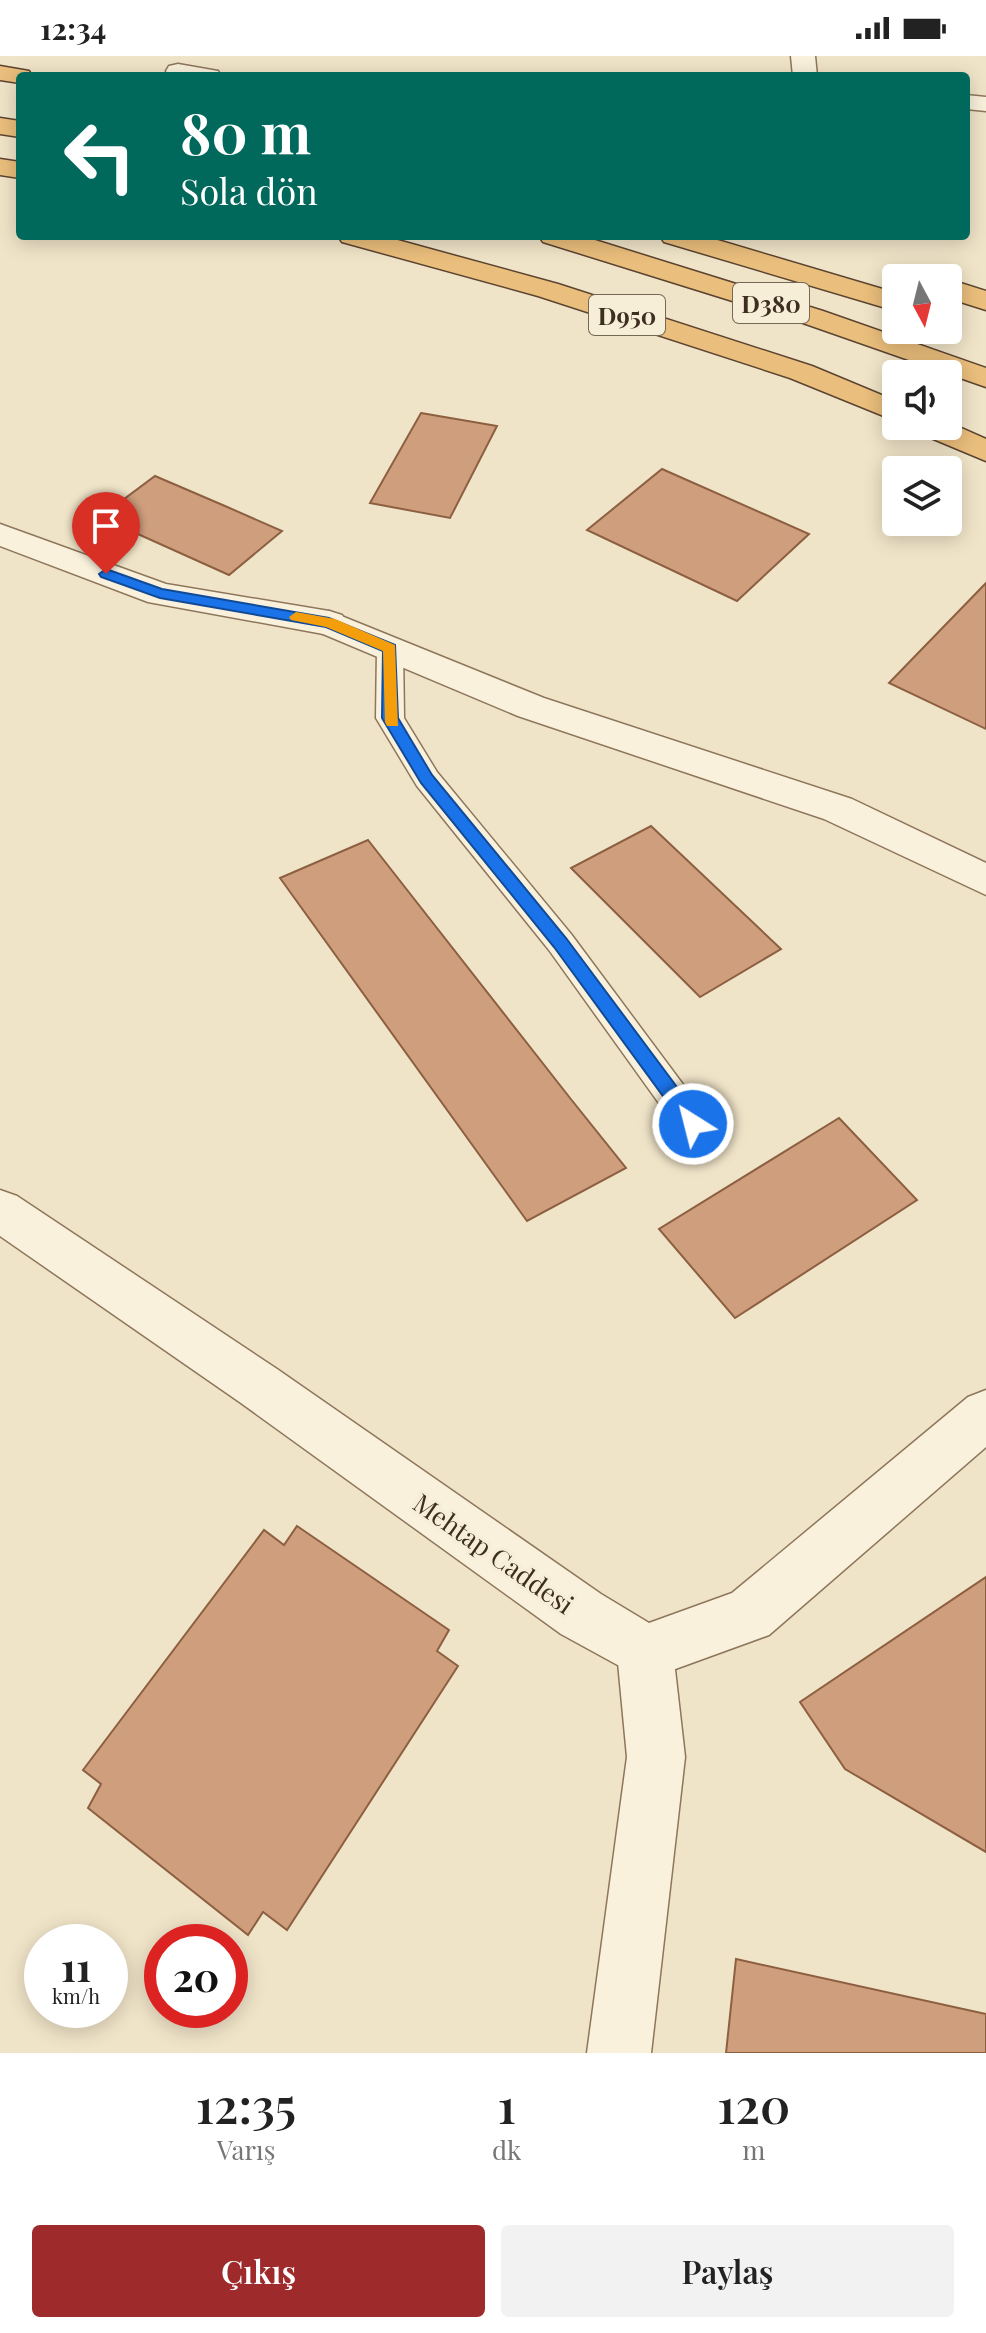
<!DOCTYPE html>
<html lang="tr">
<meta charset="utf-8">
<style>
:root{--surface:#fff;--page:#f2f2f2;--text:#222;--muted:#767676;--accent:#9e2a2b}
body{margin:0;font-family:"Playfair Display",serif;background:var(--page);color:var(--text);height:100vh;display:flex;flex-direction:column;font-size:30px;white-space:nowrap}
*{box-sizing:border-box;margin:0}
p{font-size:26px;color:var(--muted)}
.icon{flex:none;width:44px;height:44px;fill:none;stroke:currentColor;stroke-width:2;stroke-linecap:round;stroke-linejoin:round}
.map{position:relative;height:1997px;overflow:hidden}
.details{display:flex;flex-direction:column;background:var(--surface);flex:1}
.details>*{flex:none}
.banner{position:absolute;left:16px;top:16px;width:954px;height:168px;border-radius:8px;box-shadow:0 4px 20px #0003;background:#00695c;color:#fff;overflow:hidden}
.needle{width:52px;rotate:173deg}
.fabs{position:absolute;left:882px;top:208px;display:grid;gap:16px}
.fabs a{display:grid;place-items:center;width:80px;height:80px;border-radius:8px;background:var(--surface);box-shadow:0 4px 20px #0003;font-size:40px}
.speed{position:absolute;left:24px;top:1868px;display:flex;gap:16px;font-size:40px;font-weight:700;text-align:center}
.speed>*{display:grid;place-content:center;width:104px;height:104px;border-radius:50%;background:var(--surface);box-shadow:0 4px 20px #0003;line-height:1}
.speed small{font-size:20px;font-weight:400}
.speed .limit{border:12px solid #d22;background:#fff;color:#111}
.pin{position:absolute;display:grid;place-items:center;width:68px;height:68px;color:#fff;margin:-82px -34px;border-radius:50% 50% 50% 0;rotate:-45deg;box-shadow:0 0 8px #0007}
.pin .icon{rotate:45deg}
.me{position:absolute;width:88px;margin:-44px;rotate:324deg;stroke-linejoin:round;filter:drop-shadow(0 0 6px #0008)}
.turn{display:flex;align-items:center;gap:28px;height:168px;padding:0 32px;font-size:36px}
.turn .icon{width:104px;height:104px;stroke-width:2.5}
.turn b{display:block;font-size:56px;line-height:68px}
.eta{display:flex;justify-content:space-evenly;align-items:center;height:136px;text-align:center}
.eta b{font-size:48px;font-weight:600;line-height:56px}
.primary-button{display:flex;gap:16px;margin-top:auto;padding:16px 32px}
.primary-button a{flex:1;height:92px;border-radius:8px;background:var(--accent);color:#fff;font-size:32px;font-weight:600;line-height:92px;text-align:center}
.primary-button a+a{background:var(--page);color:var(--text)}
.status{display:flex;justify-content:space-between;align-items:center;height:56px;padding:0 40px;background:var(--surface);direction:ltr}
.status svg{height:22px;fill:currentColor}
.map>svg:first-child{display:block}
</style>
<div class="status"><b>12:34</b><svg viewBox="0 0 49 12"><path d="M0 12V9h3v3zM5 12V6h3v6zM10 12V3h3v9zM15 12V0h3v12zM26 1h20v11H26zM47 4h2v5h-2z"/></svg></div>
<div class="map">
<svg width="986" height="1997" viewBox="0 0 986 1997">
<rect width="100%" height="100%" fill="#f0e4c8"/>
<!-- building -->
<g fill="#cf9f7d" stroke="#8d5f41" stroke-width="2">
<polygon points="421,357 497,370 450,462 370,447"/>
<polygon points="662,413 809,478 737,545 587,474"/>
<polygon points="155,420 225,450 282,475 229,519 100,461"/>
<polygon points="986,527 986,673 889,627"/>
<polygon points="651,770 781,893 700,941 571,812"/>
<polygon points="368,784 570,1042 626,1112 527,1165 280,822"/>
<polygon points="839,1062 917,1144 735,1262 659,1173"/>
<polygon points="297,1470 449,1574 437,1595 458,1610 287,1874 263,1856 248,1879 88,1752 101,1728 83,1714 264,1474 284,1489"/>
<polygon points="986,1521 986,1796 845,1713 800,1646"/>
<polygon points="736,1903 986,1958 986,1997 726,1997"/>
</g>
<g fill="none" stroke-linecap="round" stroke-linejoin="round">
<defs>
<polygon id="service" points="390,584 399,587 403,593 404,662 437,716 571,878 705,1058 710,1068 705,1078 693,1082 681,1078 549,894 417,730 376,662 377,593 381,587"/>
<g id="minor">
<polygon points="791,0 815,0 817,20 793,20"/>
<polygon points="178,8 218,15 221,20 169,20 166,15 169,10"/>
<polygon points="966,39 986,41 986,55 966,53"/>
<polygon points="329,555 544,642 852,743 986,807 986,839 824,763 518,660 316,575 311,567 316,559"/>
<polygon points="645,1568 665,1576 673,1596 685,1701 651,1997 587,1997 627,1701 617,1596 625,1576"/>
</g>
<g id="tertiary">
<polygon points="0,468 166,528 329,555 342,559 347,567 342,575 329,579 148,546 0,490"/>
<polygon points="0,1134 17,1140 277,1313 601,1538 649,1567 732,1537 968,1341 986,1334 986,1391 769,1579 645,1624 561,1578 241,1347 0,1180"/>
</g>
<g id="trunk">
<polygon points="0,10 29,15 32,20 20,20 20,27 0,24"/>
<polygon points="0,62 20,65 20,81 0,78"/>
<polygon points="0,103 20,106 20,122 0,119"/>
<polygon points="338,180 383,180 558,228 812,310 896,345 896,365 790,322 538,240 342,186"/>
<polygon points="539,180 582,180 823,255 986,312 986,331 803,267 543,186"/>
<polygon points="660,180 704,180 896,237 896,255 664,186"/>
<polygon points="948,223 986,235 986,254 948,242"/>
<polygon points="948,366 986,383 986,405 919,377 914,370 948,370"/>
</g>
</defs>
<!-- service casing -->
<use href="#service" stroke="#8d765c" stroke-width="3"/>
<!-- minor casing -->
<use href="#minor" stroke="#8d765c" stroke-width="3"/>
<!-- tertiary casing -->
<use href="#tertiary" stroke="#8d765c" stroke-width="3"/>
<!-- trunk casing -->
<use href="#trunk" stroke="#5b4430" stroke-width="3"/>
<!-- service -->
<use href="#service" fill="#faf1dc" fill-rule="evenodd"/>
<!-- minor -->
<use href="#minor" fill="#faf1dc" fill-rule="evenodd"/>
<!-- tertiary -->
<use href="#tertiary" fill="#faf1dc" fill-rule="evenodd"/>
<!-- trunk -->
<use href="#trunk" fill="#eabe7c" fill-rule="evenodd"/>
</g>
<!-- route -->
<polygon fill="#1a73e8" stroke="#114b97" stroke-width="2" points="106,513 162,533 329,562 395,589 398,662 432,719 566,882 700,1062 700,1073 687,1073 554,891 421,727 382,662 383,595 326,571 160,542 101,521 99,518"/>
<!-- slow -->
<polygon fill="#f59e0b" points="296,556 335,563 395,589 398,670 387,670 385,666 383,595 326,571 291,564 289,561"/>
<g text-anchor="middle" dominant-baseline="central" stroke-width="7" stroke-linejoin="round" paint-order="stroke">
<!-- shield labels -->
<g fill="#f7eed8" stroke="#756857" stroke-width="2">
<rect x="733" y="227" width="76" height="40" rx="6"/>
<rect x="589" y="239" width="76" height="40" rx="6"/>
</g>
<g font-size="24" font-weight="bold" fill="#3d2e20">
<text x="771" y="247">D380</text>
<text x="627" y="259">D950</text>
</g>
<!-- street labels -->
<g font-size="26" fill="#3d2e20" stroke="#f7eed8">
<text transform="translate(494 1497) rotate(35)">Mehtap Caddesi</text>
</g>
</g>
</svg>
<div class="fabs">
<a><svg class="needle" viewBox="-14 -14 28 28"><path d="M0-13l5 13h-10z" fill="#e53935"/><path d="M0 13l5-13h-10z" fill="#767676"/></svg></a>
<a><svg class="icon" aria-label="sound" viewBox="0 0 24 24"><path d="M4 9h4l5-4v14l-5-4H4zM17 9q2 3 0 6"/></svg></a>
<a><svg class="icon" aria-label="layers" viewBox="0 0 24 24"><path d="M12 4l9 5-9 5-9-5zM3 14l9 5 9-5"/></svg></a>
</div>
<div class="speed"><div>11<small>km/h</small></div><div class="limit">20</div></div>
<div class="pin" style="left:106px;top:518px;background:#d93025"><svg class="icon" aria-label="arrive" viewBox="0 0 24 24"><path d="M6 21V4h12l-3 4 3 4H6"/></svg></div>
<svg class="me" style="left:693px;top:1068px" viewBox="-20 -20 40 40"><circle r="17" fill="#1a73e8" stroke="#fff" stroke-width="3"/><path d="M0-11L8 9 0 5-8 9z" fill="#fff"/></svg>
<div class="banner">
<div class="turn"><svg class="icon" aria-label="left" viewBox="0 0 24 24"><path d="M17 20v-9H6M10 6l-5 5 5 5"/></svg><div><b>80 m</b>Sola dön</div></div>
</div>
</div>
<section class="details">
<div class="eta">
<div><b>12:35</b><p>Varış</p></div>
<div><b>1</b><p>dk</p></div>
<div><b>120</b><p>m</p></div>
</div>
<div class="primary-button"><a>Çıkış</a><a>Paylaş</a></div>
</section>
